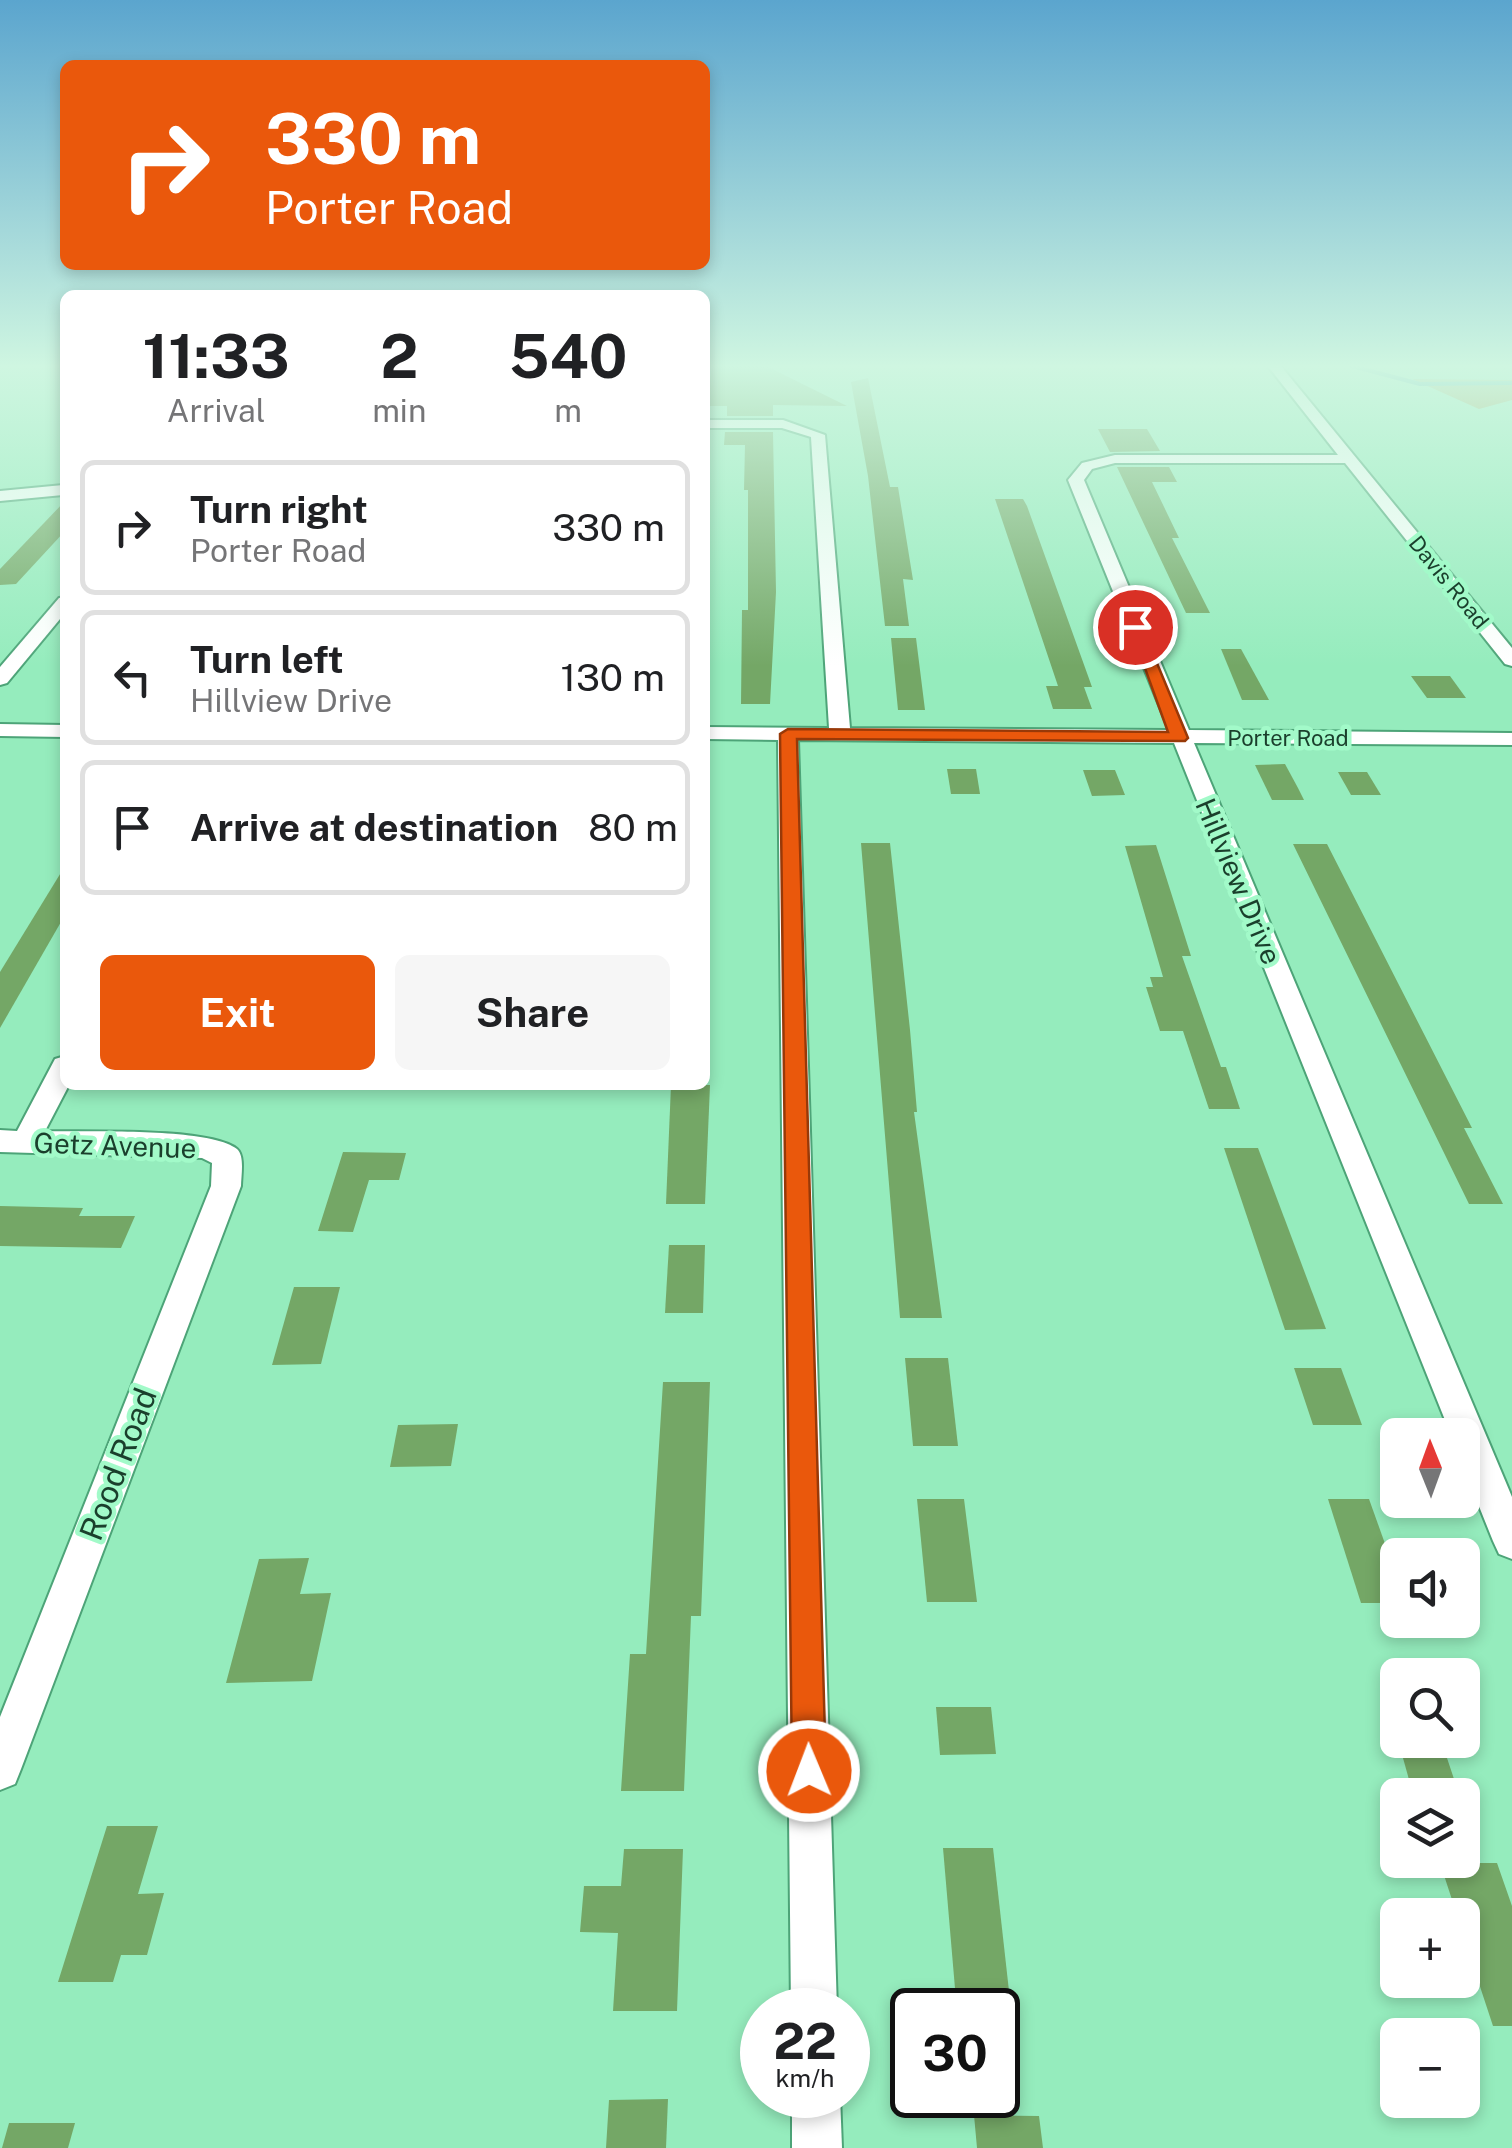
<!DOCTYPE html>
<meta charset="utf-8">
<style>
:root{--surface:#fff;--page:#f6f6f6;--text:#202124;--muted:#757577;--line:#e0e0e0;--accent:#ea580c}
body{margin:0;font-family:"Public Sans",sans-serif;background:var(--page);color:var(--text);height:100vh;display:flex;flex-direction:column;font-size:38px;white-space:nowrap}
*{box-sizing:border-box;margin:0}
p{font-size:32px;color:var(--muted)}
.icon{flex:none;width:55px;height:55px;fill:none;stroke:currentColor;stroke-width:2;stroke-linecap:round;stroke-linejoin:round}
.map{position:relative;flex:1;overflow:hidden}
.side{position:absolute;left:60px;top:290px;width:650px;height:800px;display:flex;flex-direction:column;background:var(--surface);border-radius:15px;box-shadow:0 5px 15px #0003}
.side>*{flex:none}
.hud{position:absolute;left:60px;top:60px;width:650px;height:210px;border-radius:15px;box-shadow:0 5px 15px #0003;background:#ea580c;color:#fff;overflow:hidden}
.needle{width:65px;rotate:359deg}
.tools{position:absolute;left:1380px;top:1418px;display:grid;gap:20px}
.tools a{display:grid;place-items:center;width:100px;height:100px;border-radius:15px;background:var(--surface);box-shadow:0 5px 15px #0003;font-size:50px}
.speed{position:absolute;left:740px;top:1988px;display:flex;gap:20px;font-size:50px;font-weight:700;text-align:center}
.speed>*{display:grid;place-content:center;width:130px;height:130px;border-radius:50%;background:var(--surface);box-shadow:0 5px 15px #0003;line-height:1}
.speed small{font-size:25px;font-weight:400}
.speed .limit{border:5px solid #111;border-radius:15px;background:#fff;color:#111}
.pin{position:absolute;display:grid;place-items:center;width:85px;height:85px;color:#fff;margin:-42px;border:5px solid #fff;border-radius:50%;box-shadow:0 2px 10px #0007}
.me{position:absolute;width:110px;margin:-55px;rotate:359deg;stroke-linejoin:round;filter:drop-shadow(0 0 8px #0008)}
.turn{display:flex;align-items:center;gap:35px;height:210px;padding:0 40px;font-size:45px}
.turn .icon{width:130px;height:130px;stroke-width:2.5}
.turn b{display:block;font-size:70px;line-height:85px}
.eta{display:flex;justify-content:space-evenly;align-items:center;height:170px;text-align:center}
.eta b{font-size:60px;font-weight:700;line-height:70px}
.cta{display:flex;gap:20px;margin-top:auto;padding:20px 40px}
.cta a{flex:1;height:115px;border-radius:15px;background:var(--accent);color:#fff;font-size:40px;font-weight:700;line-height:115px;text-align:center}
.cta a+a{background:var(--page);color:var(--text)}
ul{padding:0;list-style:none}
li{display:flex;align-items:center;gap:30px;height:135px;margin:0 20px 15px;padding:0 20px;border:5px solid var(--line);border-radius:15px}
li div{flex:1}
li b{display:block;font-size:38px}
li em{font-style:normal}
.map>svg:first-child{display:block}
</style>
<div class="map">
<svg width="1512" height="2148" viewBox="0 0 1512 2148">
<rect width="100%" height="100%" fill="#95ecbd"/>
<!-- forest -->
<polygon fill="#a7994e" points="1412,379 1512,380 1512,400 1479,409"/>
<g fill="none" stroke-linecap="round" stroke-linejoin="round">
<!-- stream -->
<polyline stroke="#278ea8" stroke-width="4" points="1348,365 1420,384 1512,383"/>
</g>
<!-- building -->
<g fill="#74a766">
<polygon points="712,365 764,365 847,406 773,405 773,416 727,416 727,406 706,406"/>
<polygon points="868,378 890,487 898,487 913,580 903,579 909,626 885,626 868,476 851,382"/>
<polygon points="1098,429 1147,429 1160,451 1110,452"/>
<polygon points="725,432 773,432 776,592 770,704 741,704 742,610 748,610 748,490 744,490 745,445 724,445"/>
<polygon points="1117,467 1169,467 1177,482 1152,482 1179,538 1172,538 1210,613 1186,613"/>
<polygon points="995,499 1023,499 1027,506 1092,687 1084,687 1092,709 1053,709 1046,686 1058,686"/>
<polygon points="65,501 65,531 16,584 0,585 0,569"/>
<polygon points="891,638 916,638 925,710 898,710"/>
<polygon points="1221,649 1241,649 1269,700 1242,700"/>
<polygon points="1411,676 1450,676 1466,698 1427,698"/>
<polygon points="1285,764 1298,788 1304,800 1272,800 1255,765"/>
<polygon points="947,769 976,769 980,794 951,794"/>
<polygon points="1083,770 1115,770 1125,795 1092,796"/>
<polygon points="1338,772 1367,772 1381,795 1351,795"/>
<polygon points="861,843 890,843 910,1030 917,1112 914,1112 942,1318 900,1318"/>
<polygon points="1293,844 1327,844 1472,1128 1464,1128 1503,1204 1469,1204"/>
<polygon points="1156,845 1191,956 1182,956 1221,1067 1226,1067 1240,1109 1209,1109 1183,1031 1160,1031 1146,987 1153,987 1150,977 1163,977 1125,846"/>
<polygon points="65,866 65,915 0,1028 0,972"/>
<polygon points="671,1085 710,1085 705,1204 666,1204"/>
<polygon points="1224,1148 1258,1148 1326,1329 1285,1330"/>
<polygon points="343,1152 406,1153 399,1180 369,1180 353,1232 318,1231"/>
<polygon points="0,1206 83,1208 79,1216 135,1216 121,1248 0,1246"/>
<polygon points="669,1245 705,1245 703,1313 665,1313"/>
<polygon points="294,1287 340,1287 321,1364 272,1365"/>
<polygon points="905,1358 948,1358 958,1446 913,1446"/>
<polygon points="1294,1368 1341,1368 1362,1425 1313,1425"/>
<polygon points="663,1382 710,1382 701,1616 691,1616 684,1791 621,1791 630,1654 646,1654"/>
<polygon points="458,1424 451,1466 390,1467 398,1425"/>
<polygon points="917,1499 964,1499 977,1602 927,1602"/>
<polygon points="1328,1499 1369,1499 1398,1580 1398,1603 1361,1603"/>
<polygon points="309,1558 300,1594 331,1593 312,1681 226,1683 259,1559"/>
<polygon points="936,1707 991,1707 996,1754 940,1755"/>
<polygon points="1398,1740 1441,1740 1459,1794 1413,1794"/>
<polygon points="107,1826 158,1826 138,1894 164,1893 147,1955 121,1955 113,1982 58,1982"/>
<polygon points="943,1848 993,1848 1010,2000 956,2000"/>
<polygon points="624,1849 683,1849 677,2011 613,2011 618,1933 580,1932 584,1886 621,1886"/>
<polygon points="1440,1863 1497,1863 1512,1906 1512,2026 1493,2026 1462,1932 1462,1915 1457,1915"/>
<polygon points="668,2099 666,2148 606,2148 609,2100"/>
<polygon points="974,2115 1039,2116 1043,2148 977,2148"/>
<polygon points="9,2123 75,2123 68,2148 2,2148"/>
</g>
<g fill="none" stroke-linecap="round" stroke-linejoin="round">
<defs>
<g id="minor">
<polygon points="1267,365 1280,365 1512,648 1512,666 1505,664 1345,463 1115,463 1092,469 1084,480 1189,730 1512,733 1512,745 1194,743 1512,1497 1512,1559 1499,1554 1493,1541 1462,1464 1462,1435 1451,1435 1174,743 798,740 837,2010 791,2010 778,740 705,739 705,727 829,728 811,437 782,428 705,428 705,420 783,420 825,435 850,728 1169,730 1068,480 1082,463 1115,455 1338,455"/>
<polygon points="63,485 63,495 0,501 0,491"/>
<polygon points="65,597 65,613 7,683 0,685 0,667 59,598"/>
<polygon points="0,724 65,725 65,737 0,736"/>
<path d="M65 1056V1085H69L45 1131C83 1132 211 1127 237 1149 245 1156 241 1176 241 1186L21 1769 15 1784 0 1790V1717L211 1186 212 1163 202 1158 0 1152V1130L17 1131 55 1059Z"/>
<polygon points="792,2095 840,2095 842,2148 792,2148"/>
</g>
</defs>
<!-- minor casing -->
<use href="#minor" stroke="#4da478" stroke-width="4"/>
<!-- minor -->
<use href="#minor" fill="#fff" fill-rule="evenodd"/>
</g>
<!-- sky -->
<linearGradient id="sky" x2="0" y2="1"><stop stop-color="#5ba5ce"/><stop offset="0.55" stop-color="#cff6e1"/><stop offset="1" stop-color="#cff6e1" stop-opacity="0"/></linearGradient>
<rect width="1512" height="666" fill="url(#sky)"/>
<!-- route -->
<polygon fill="#ea580c" stroke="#983908" stroke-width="2.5" points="1129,624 1142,627 1188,738 1185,741 797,739 826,1771 821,1783 809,1788 797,1783 792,1771 780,734 788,729 1168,732"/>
<g text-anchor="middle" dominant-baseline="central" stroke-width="9" stroke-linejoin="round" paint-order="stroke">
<!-- far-street labels -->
<g font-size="22" fill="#1a3f2c" stroke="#a2fac9">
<text transform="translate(1449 582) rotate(51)">Davis Road</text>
<text x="1288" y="738">Porter Road</text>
</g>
<!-- street labels -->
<g font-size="28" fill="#1a3f2c" stroke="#a2fac9">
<text transform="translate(1239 881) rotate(67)">Hillview Drive</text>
<text transform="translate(115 1145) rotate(2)">Getz Avenue</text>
</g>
<!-- near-street labels -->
<g font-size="32" fill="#1a3f2c" stroke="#a2fac9">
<text transform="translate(118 1464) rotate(-69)">Rood Road</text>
</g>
</g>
</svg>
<div class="tools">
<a><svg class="needle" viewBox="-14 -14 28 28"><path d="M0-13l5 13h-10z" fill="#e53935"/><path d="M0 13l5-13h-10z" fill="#757577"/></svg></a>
<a><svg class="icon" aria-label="sound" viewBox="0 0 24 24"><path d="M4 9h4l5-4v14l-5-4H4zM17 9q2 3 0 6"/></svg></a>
<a><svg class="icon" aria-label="search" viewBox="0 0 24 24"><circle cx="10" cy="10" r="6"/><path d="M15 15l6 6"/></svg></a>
<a><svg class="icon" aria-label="layers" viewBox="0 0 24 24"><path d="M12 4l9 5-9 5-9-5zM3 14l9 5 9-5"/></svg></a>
<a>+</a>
<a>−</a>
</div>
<div class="speed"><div>22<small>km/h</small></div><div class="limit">30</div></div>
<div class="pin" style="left:1135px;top:627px;background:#d93025"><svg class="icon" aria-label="arrive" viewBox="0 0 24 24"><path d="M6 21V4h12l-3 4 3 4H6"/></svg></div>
<svg class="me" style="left:809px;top:1771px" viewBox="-20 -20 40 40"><circle r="17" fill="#ea580c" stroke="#fff" stroke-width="3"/><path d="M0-11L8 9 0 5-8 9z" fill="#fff"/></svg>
<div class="hud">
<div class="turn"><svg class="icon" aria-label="right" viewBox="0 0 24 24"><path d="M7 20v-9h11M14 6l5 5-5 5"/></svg><div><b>330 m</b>Porter Road</div></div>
</div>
<section class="side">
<div class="eta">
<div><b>11:33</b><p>Arrival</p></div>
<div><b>2</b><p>min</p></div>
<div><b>540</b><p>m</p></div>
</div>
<ul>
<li><svg class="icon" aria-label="right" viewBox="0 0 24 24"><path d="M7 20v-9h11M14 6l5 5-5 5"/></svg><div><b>Turn right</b><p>Porter Road</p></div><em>330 m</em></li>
<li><svg class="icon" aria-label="left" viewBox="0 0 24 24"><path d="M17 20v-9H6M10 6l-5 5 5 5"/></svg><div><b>Turn left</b><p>Hillview Drive</p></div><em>130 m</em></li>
<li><svg class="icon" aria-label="arrive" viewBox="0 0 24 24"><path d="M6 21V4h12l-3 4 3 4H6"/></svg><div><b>Arrive at destination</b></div><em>80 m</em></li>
</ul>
<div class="cta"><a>Exit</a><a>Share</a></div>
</section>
</div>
